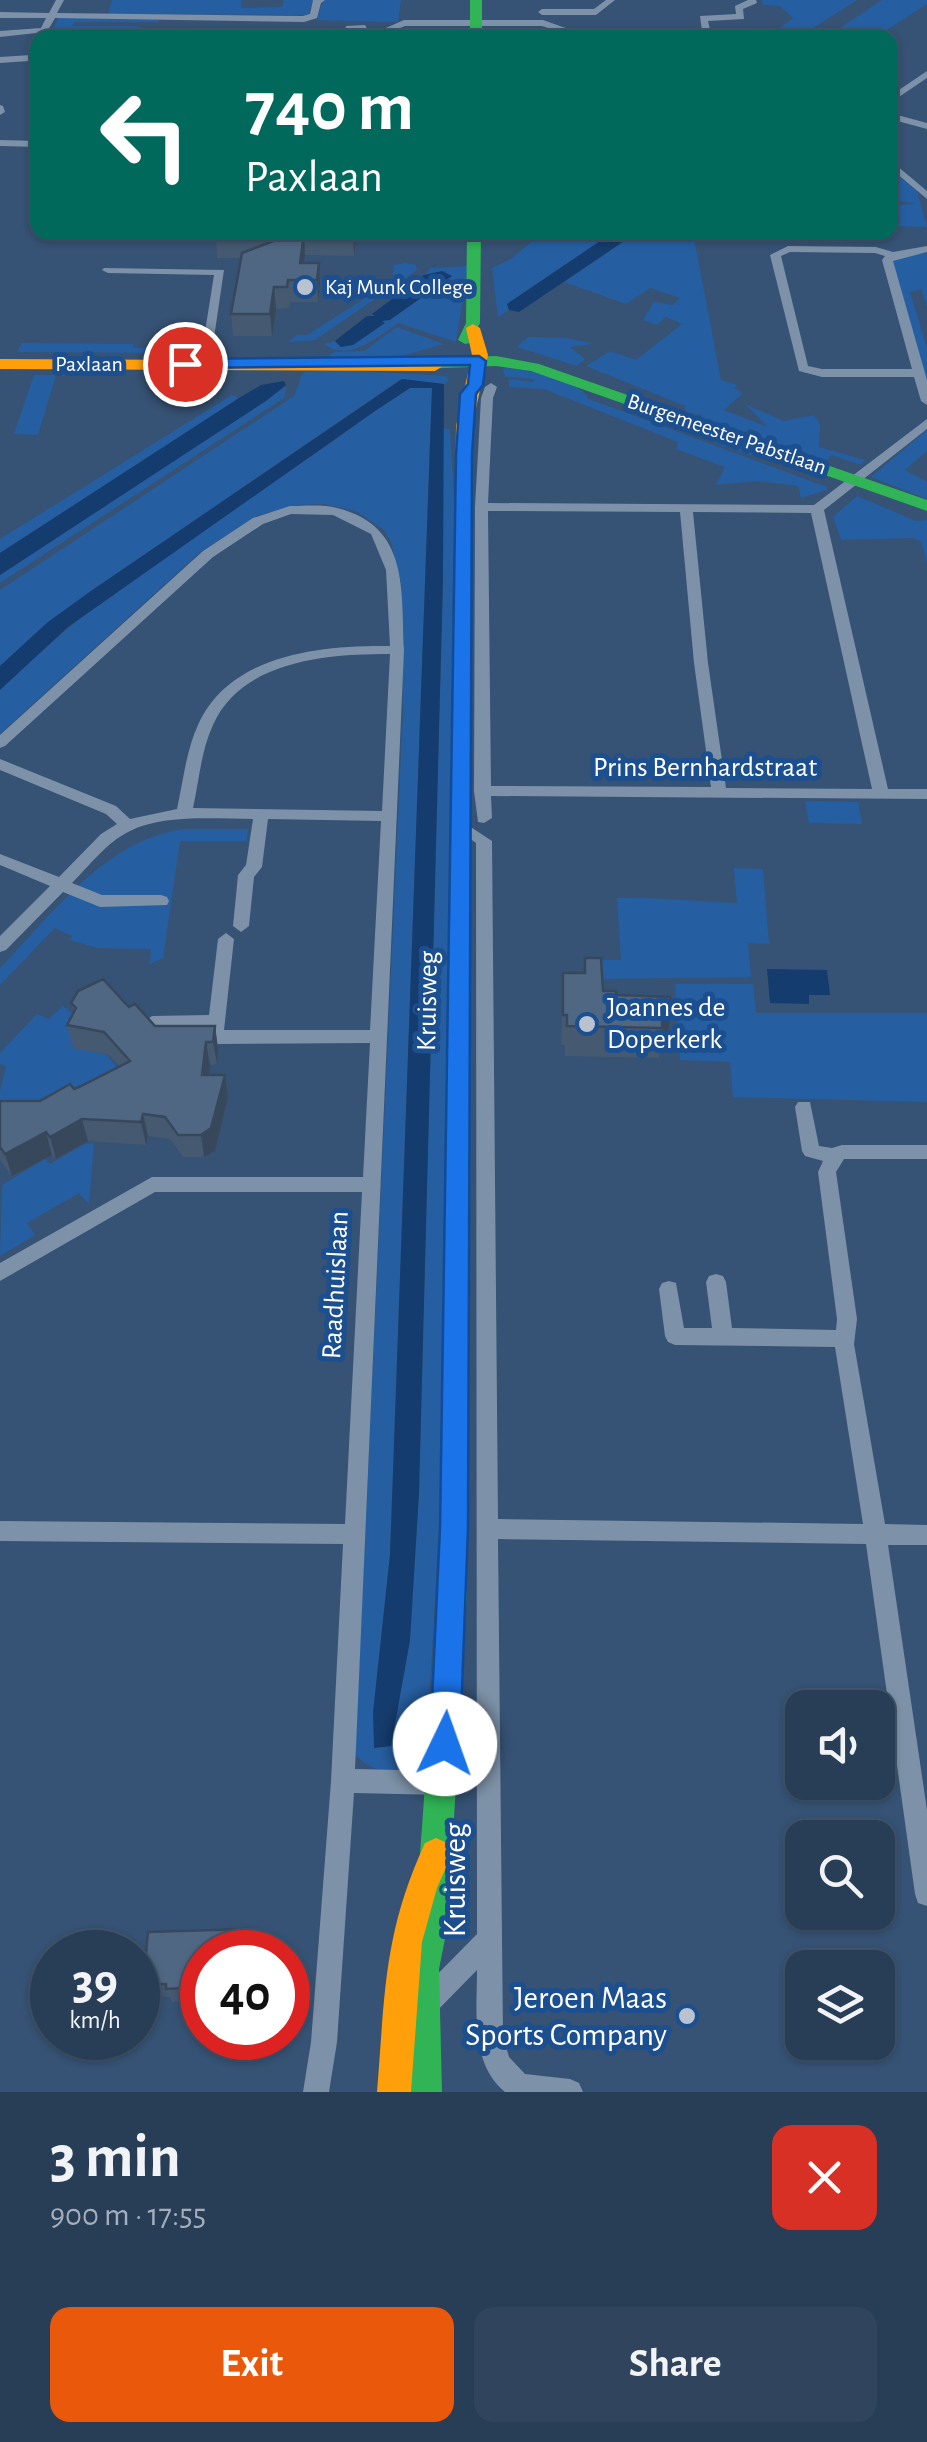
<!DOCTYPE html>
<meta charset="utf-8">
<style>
:root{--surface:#283e57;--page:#30455d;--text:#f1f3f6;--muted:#a5aeba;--line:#44576d;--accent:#ea580c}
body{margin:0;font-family:"Alegreya Sans",sans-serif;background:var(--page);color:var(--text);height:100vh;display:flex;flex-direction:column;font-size:38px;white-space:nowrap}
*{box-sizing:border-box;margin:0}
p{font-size:32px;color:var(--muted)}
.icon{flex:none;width:55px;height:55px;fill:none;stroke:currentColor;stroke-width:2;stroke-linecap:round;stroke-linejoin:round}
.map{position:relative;height:2092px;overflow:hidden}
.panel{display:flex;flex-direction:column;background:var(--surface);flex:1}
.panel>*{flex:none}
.guide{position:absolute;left:30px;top:30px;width:868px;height:210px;border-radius:20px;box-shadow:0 2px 8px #0004,0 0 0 2px var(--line);background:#00695c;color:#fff;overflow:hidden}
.tools{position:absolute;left:785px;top:1690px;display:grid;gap:20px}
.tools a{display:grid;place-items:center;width:110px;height:110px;border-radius:20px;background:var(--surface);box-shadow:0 2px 8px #0004,0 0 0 2px var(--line);font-size:50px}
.speed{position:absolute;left:30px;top:1930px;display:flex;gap:20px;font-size:50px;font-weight:700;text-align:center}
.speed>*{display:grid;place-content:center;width:130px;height:130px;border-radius:50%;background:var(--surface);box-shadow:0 2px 8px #0004,0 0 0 2px var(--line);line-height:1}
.speed small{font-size:25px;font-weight:400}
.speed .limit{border:15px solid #d22;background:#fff;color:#111}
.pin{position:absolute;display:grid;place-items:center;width:85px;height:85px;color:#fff;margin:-42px;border:5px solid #fff;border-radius:50%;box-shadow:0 2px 10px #0007}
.me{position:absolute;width:110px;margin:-55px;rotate:3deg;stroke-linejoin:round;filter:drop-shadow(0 0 8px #0008)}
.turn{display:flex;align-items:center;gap:35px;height:210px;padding:0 50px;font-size:45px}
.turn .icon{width:130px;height:130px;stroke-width:2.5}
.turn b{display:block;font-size:70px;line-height:85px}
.round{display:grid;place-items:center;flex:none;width:105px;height:105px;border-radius:20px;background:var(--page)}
.headline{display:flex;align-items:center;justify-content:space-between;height:170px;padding:0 50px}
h1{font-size:60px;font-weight:700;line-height:75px}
.button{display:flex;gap:20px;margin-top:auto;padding:20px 50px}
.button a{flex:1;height:115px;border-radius:20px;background:var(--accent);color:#fff;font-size:40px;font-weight:700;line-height:115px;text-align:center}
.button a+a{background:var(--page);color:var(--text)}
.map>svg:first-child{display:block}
</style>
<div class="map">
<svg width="927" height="2092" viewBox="0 0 927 2092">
<rect width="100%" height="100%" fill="#365274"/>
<!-- green -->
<g fill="#265fa1">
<polygon points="112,0 241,0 241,8 282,7 284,0 313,0 308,15 302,15 108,14"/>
<polygon points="323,0 401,0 398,22 317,20"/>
<polygon points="761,0 857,0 799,37 766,38 793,18 780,6 764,5"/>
<polygon points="882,0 927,0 927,4 876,37 825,38"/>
<polygon points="59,17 159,17 158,22 74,22 73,26 137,26 154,33 51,33"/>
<polygon points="890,169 917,191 927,227 890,226 890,205 916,204 890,199"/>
<polygon points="542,233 612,233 507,304 509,310 498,317 492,268 511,259"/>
<polygon points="636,233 693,233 721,380 738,385 734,388 743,393 724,410 768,427 745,404 784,421 814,415 820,424 819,447 865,460 861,465 831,455 816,475 720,445 693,432 692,423 703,415 684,413 685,406 586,366 610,351 636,360 682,324 666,317 657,325 643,320 654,302 673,305 680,298 650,288 626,304 564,282"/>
<polygon points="927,253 927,307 921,289 910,292 927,348 927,386 891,264 895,257"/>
<polygon points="405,263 416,265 417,270 315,340 288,342 297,335 307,335 392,281 394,265"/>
<path d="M468 266 456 342 398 323C378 337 348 363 324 344L335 341 341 347 384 323 381 322 447 271 424 275 431 268Z"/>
<polygon points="397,327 444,344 398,357 327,357 334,352 364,351"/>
<polygon points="528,337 567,338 594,344 570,347 585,359 577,366 517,347"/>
<polygon points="22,343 133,344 133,348 191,348 181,353 17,352"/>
<path d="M503 368C528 369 575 377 589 399L827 487V490L801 498 798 486 756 481 716 485 725 467 676 449 678 442 544 389 509 387V379L533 382 535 379 505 377Z"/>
<polygon points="342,370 446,376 449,381 444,384 401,379 91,591 48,622 0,666 0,590 294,396 303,372"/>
<polygon points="34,375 56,375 38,435 14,434"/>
<polygon points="287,386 284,398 0,583 0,575"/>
<path d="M432 387 390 1555 373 1713 391 1746 410 1640 419 1493 443 578 441 428 450 429 455 516 443 1454 427 1740 419 1763C397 1776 374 1774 355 1755L403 711 401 582 391 542 384 530 356 511 324 504 296 505 259 515 200 552 0 734V690C110 580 250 503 375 411L410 388Z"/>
<polygon points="232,395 239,398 0,553 0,539"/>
<polygon points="927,430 927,451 905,470 927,482 927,499 871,477"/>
<polygon points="857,496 916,521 927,520 927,563 921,541 913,538 841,540 833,517"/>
<polygon points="805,801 858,802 862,824 809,823"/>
<path d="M183 829H248L247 841H180L163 958 150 964 151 949 97 948 70 940 72 936 55 928 0 985V968C53 914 104 841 183 829Z"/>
<path d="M734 868 763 869 769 944 748 943 751 977 591 979 590 960H621L617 898C658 897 696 902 737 903Z"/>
<polygon points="675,984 753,984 756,1013 927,1013 927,1102 733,1097 730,1062 680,1060"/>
<polygon points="63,1006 80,1020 80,1033 72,1047 107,1055 128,1080 0,1125 0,1091 6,1067 0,1064 0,1053 37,1014 49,1019"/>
<polygon points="94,1143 89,1204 79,1193 27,1223 35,1235 0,1256 2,1185 45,1159 50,1164 85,1144"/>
</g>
<!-- water -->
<g fill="#153c6e">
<polygon points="612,233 636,233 519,312 509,310 507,304"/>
<polygon points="442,271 452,276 390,320 382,321 385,323 353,345 341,347 335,341 367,316 375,316 372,314 424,275"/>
<polygon points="402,379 444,384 443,578 419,1493 410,1640 391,1746 374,1748 373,1713 390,1555 432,388 410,388 375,411 68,627 0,690 0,666 48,622 91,591"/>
<polygon points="284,381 286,385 266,401 0,575 0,553 239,398 261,385"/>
<polygon points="767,969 827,970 830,995 809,995 809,1004 770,1003"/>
</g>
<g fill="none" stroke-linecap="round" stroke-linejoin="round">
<!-- street -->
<g fill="#7d92a8" fill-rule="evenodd">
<polygon points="56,0 64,0 57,13 303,16 310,14 313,0 325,0 321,3 317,18 304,22 55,18 47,32 184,38 45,38 36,33 0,37 0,31 41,28 46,18 0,18 0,12 49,13"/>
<polygon points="606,0 615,0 596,15 542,15 538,12 542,9 594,9"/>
<polygon points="748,0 756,0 757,3 743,9 744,19 708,21 712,38 703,38 700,16 736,14 735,6"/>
<polygon points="404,20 543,20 594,38 579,38 542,26 405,26 376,38 363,38"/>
<polygon points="365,25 368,30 353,31 353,38 344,38 346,26"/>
<polygon points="31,55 38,58 38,65 29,61 0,63 0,57"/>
<polygon points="927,71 927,78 890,103 890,96"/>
<polygon points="0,105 3,106 5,112 0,115"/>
<polygon points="890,113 927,123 927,129 890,119"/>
<polygon points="0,140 38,141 38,147 0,146"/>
<polygon points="890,160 927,191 927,199 890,168"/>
<path d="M788 246 876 247 893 252 927 246V252L893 261 927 380V405L921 401 914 377H822L799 371 770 255ZM790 252 875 253 885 256 882 260 912 369H822L808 366 781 256Z"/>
<polygon points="104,268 224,270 210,365 200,363 214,275 108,273 102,270"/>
<path d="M491 383 497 387 493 398 488 503 814 505 927 419V429L824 510 888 789H927V799L491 796 492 818 484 823 478 822 474 791 475 507 481 398 485 387ZM488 511 680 512 694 663 711 787 491 786ZM693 512 811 513 872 789 726 788 708 663Z"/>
<path d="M290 506C305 506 323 504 337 508 410 526 401 591 404 650L355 1769 443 1771 451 1775 455 1783 451 1791 443 1795 354 1793 337 2042 329 2092H303L311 2042 331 1781 343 1544 0 1541V1521L345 1524 362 1192H155L0 1281V1263L152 1177H363L370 1043 215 1044 206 1037 207 1028H152L143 1022 152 1016 209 1015 218 939 226 933 234 939 224 1030H370L381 821 268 819 262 867 254 877 249 926 241 932 233 926 238 875 246 865 253 819C215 819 164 814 130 831 107 842 90 865 72 883L102 895H161L167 897 169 901 167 905 100 907 63 892 6 950 0 952V936L50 886 0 865V854L59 877 101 834 117 824 106 814 0 770V759L116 806 130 819 177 809C183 782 186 751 198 725 230 654 321 645 390 646L386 570 371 534 333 515 291 514 263 524 213 557 5 746 0 748V735L203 551 253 518ZM390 654 382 811 193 808C199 781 201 751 213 725 242 660 328 654 390 654Z"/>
<path d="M460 820 492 841 498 1519 863 1524 835 1347 675 1345 668 1342 665 1336 659 1289 662 1283 669 1281 676 1283 684 1328H712L706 1282 709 1276 716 1274 723 1276 726 1282 732 1328 836 1330 837 1319 818 1172 823 1161 805 1156 802 1151 795 1107 798 1102H810L819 1146 832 1148 842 1145H927V1159H844L836 1172 857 1319 854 1344 885 1524 927 1525V1545H888L927 1810V1906L918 1903 915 1894 866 1544 498 1539 503 2036 509 2057 525 2074 570 2079 579 2083 583 2092H505C470 2063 477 2011 477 1970L435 2013 426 2017 417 2013 413 2004 417 1995 477 1934 476 843 452 825Z"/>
</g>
<!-- fast -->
<g fill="#30b455" fill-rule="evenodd">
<rect x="470" y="0" width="12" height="38"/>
<polygon points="467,232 481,232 480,323 470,343 465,344 458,340 466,323"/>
<polygon points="496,356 539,364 927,500 927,511 531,371 496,366 418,369 410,364 418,359"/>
<polygon points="458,1104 466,1107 470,1113 467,1591 452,1854 455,1889 439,1969 442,2092 408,2092 407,1969 423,1889 420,1854 439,1591 446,1113 450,1107"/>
</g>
<!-- slow -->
<g fill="#ff9f0a" fill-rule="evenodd">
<polygon points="473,324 480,328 488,355 472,426 470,1113 466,1119 450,1119 446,1113 456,426 472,355 466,328"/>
<polygon points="0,359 435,361 443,366 435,371 0,369"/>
<path d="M436 1838 447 1843 452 1854 437 1888 422 1942 411 2092H377C385 1996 383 1934 425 1843Z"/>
</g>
</g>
<!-- wall -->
<g fill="#455971">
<polygon points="216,232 381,232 380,240 356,240 354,256 305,255 304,263 319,263 320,284 318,302 290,302 289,308 276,309 272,336 233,336 231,314 241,258 217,258"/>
<polygon points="585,958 603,991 671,1011 667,1041 660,1046 659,1058 565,1056 565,1045 561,1045 563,973 584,973"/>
<polygon points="71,1003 125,1003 155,1026 215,1026 218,1049 217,1064 210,1065 208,1075 225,1075 228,1097 215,1151 204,1157 183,1157 170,1139 148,1136 146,1145 88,1141 56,1159 52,1155 12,1176 0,1160 0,1101 40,1101 74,1089 119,1066 109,1055 73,1048 67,1025 74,1012"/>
<polygon points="248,1929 252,1943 252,1952 202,1952 202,2001 172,2002 170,1997 149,1997 143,1984 148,1932"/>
</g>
<!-- shaded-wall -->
<g fill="#38485c">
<polygon points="353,232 355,232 356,240 354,256"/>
<polygon points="304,234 305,255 302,284 300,263"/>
<polygon points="319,263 320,284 318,302 317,280"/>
<polygon points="274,287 276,309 272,336 270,314"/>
<polygon points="671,1011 667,1041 660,1046 662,1028 662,1018"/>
<polygon points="215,1026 218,1049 217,1064 213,1042"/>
<polygon points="206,1042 210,1065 206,1097 202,1075"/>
<polygon points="225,1075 228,1097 215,1151 204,1157 201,1135"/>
<polygon points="143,1114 148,1136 146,1145 141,1122"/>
<polygon points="82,1119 88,1141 56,1159 50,1137"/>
<polygon points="46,1132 52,1155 12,1176 5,1154"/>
<polygon points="248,1929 252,1943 252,1952 246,1952"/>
</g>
<!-- building -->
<g fill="#506783" stroke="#38485c" stroke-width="2.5">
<polygon points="216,232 353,232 353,234 304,234 300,263 319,263 317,280 288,280 287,287 274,287 270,314 231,314 242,253 284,237 215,237"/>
<polygon points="585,958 601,958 603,991 616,991 616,995 670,997 671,1011 662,1018 662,1028 567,1026 567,1015 563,1015 563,973 585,973"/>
<polygon points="103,979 125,1003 129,1007 135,1004 155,1026 215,1026 213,1042 206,1042 202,1075 225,1075 211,1128 201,1135 178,1135 165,1117 143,1114 141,1122 82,1119 50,1137 46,1132 5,1154 0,1147 0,1101 40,1101 70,1084 74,1089 81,1086 130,1061 104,1032 67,1025 76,1008 71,1003 78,991"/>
<polygon points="248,1929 246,1952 202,1952 202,1987 166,1989 166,1984 143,1984 148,1932"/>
</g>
<!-- route -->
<polygon fill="#1a73e8" stroke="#114b97" stroke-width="2.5" points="479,356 486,361 483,385 476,394 472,455 468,1528 460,1744 455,1755 445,1760 434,1755 430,1744 440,1528 456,455 460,394 468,384 470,365 185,368 177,364 185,359"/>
<!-- markers -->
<g fill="#b9c2ce" stroke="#1b4f8f" stroke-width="4">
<circle cx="305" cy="287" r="10"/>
<circle cx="587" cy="1024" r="10"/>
<circle cx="687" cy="2016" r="10"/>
</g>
<g text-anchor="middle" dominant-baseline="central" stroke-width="10" stroke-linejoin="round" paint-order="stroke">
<!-- far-poi labels -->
<g font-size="22" fill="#fff" stroke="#1b4f8f" text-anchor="start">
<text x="325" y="287">Kaj Munk College</text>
</g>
<!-- far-street labels -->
<g font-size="22" fill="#fff" stroke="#1b4f8f">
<text x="89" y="364">Paxlaan</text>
<text transform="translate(727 434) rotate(19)">Burgemeester Pabstlaan</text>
</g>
<!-- street labels -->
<g font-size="28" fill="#fff" stroke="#1b4f8f">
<text x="705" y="768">Prins Bernhardstraat</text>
<text transform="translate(428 1001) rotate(-89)">Kruisweg</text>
<text transform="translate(336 1285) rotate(-87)">Raadhuislaan</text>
</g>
<!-- poi labels -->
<g font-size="28" fill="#fff" stroke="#1b4f8f" text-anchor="start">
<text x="607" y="1008">Joannes de<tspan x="607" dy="32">Doperkerk</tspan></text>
</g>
<!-- near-street labels -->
<g font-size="32" fill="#fff" stroke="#1b4f8f">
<text transform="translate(455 1880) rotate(-90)">Kruisweg</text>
</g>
<!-- near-poi labels -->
<g font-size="32" fill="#fff" stroke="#1b4f8f" text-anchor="end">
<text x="667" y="1998">Jeroen Maas<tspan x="667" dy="37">Sports Company</tspan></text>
</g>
</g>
</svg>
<div class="tools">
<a><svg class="icon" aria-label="sound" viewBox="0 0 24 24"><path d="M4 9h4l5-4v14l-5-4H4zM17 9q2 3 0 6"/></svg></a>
<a><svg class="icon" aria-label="search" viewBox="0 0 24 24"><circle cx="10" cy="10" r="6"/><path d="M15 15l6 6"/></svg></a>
<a><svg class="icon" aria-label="layers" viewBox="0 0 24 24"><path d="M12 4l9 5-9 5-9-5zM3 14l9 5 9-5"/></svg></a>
</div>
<div class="speed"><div>39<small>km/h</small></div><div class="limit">40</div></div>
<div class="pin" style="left:185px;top:364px;background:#d93025"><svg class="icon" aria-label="arrive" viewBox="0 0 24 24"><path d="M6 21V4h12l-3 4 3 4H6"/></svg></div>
<svg class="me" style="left:445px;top:1744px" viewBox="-20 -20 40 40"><circle r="19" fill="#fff"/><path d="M0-13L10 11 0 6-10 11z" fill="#1a73e8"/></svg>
<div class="guide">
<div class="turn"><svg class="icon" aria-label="left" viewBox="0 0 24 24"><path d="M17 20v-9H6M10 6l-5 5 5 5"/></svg><div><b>740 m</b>Paxlaan</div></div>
</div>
</div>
<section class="panel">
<div class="headline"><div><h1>3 min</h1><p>900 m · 17:55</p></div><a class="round" style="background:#d93025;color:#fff"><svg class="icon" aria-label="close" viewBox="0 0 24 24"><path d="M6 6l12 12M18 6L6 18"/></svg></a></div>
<div class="button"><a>Exit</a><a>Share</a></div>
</section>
